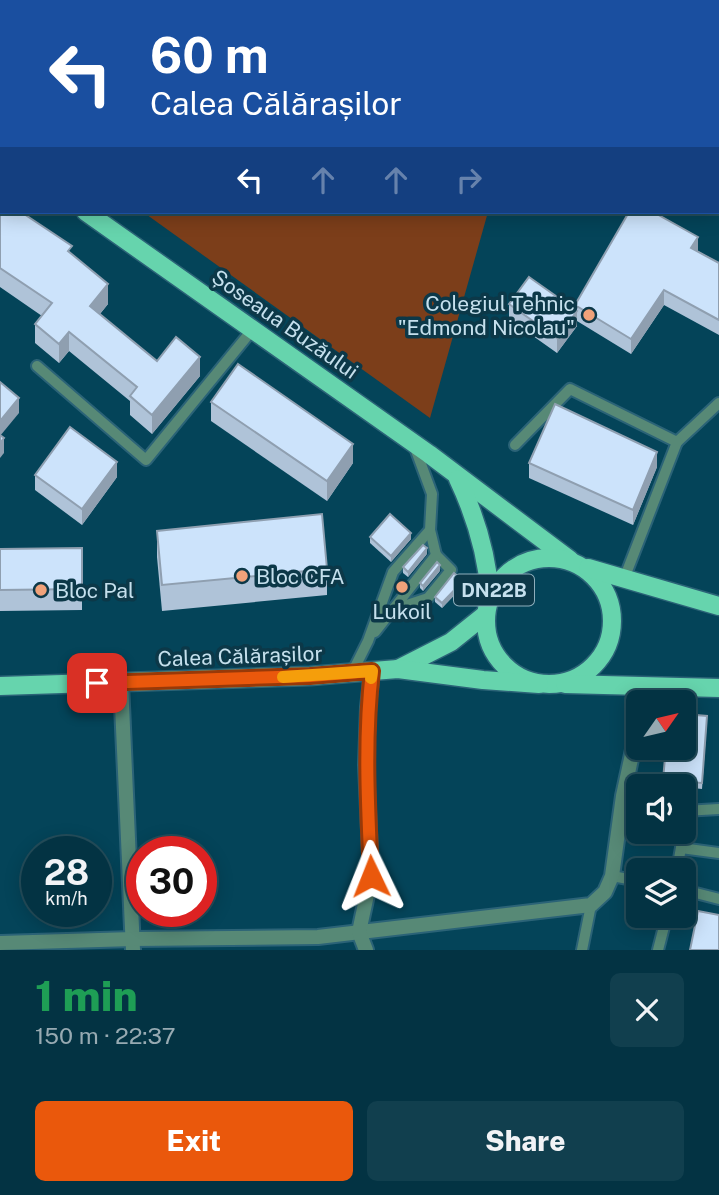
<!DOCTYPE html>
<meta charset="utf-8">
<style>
:root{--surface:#033343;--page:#113f4e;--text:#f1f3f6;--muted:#97aab2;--line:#244e5c;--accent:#ea580c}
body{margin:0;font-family:"Public Sans",sans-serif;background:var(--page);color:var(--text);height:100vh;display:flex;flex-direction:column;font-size:26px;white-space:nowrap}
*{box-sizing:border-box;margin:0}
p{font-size:23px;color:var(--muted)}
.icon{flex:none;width:38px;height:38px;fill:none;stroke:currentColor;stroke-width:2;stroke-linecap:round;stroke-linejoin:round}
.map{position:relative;height:950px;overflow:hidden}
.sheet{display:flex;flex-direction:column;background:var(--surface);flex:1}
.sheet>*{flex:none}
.guide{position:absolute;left:0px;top:0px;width:719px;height:214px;box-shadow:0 4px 18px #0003,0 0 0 2px var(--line);background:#1a4fa0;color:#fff;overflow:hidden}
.needle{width:46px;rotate:56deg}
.tools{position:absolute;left:626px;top:690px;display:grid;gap:14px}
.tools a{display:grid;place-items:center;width:70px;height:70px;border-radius:10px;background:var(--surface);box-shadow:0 4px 18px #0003,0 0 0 2px var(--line);font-size:35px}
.speed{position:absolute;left:21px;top:836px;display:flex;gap:14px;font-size:35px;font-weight:700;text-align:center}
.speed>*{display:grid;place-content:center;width:91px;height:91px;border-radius:50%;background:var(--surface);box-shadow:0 4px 18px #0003,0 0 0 2px var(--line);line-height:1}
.speed small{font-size:18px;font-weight:400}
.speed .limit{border:10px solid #d22;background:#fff;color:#111}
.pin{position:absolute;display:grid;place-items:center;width:60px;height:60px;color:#fff;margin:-30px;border-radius:14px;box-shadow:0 4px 10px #0006}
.me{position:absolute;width:77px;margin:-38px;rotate:358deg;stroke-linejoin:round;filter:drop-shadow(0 0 5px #0008)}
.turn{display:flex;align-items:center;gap:24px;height:147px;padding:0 35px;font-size:32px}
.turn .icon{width:91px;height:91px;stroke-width:2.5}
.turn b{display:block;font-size:49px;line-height:60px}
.lanes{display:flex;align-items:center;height:66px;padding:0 35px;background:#0003;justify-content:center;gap:35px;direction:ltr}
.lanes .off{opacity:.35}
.round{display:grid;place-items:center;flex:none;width:74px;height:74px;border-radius:10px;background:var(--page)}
.overview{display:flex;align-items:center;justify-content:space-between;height:119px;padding:0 35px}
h1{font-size:42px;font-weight:800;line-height:52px;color:#1e9e55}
.primary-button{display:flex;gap:14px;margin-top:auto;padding:14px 35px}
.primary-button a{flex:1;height:80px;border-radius:10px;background:var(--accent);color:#fff;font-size:28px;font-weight:800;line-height:80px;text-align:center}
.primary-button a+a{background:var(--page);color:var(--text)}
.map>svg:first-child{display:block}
</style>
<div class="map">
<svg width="719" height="950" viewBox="0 0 719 950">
<rect width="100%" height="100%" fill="#044459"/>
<!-- park -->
<g fill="#7c3e1a">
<polygon points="0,0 502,0 504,2 2,2 2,110"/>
<polygon points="143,212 488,212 430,418"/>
</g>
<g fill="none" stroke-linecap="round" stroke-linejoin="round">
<defs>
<g id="lane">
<polyline points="718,135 719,137"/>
<polyline points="37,366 146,460 253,329"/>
<polyline points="677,442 719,403"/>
<polyline points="515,445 570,389 677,442 624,579"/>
<polyline points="392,610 428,598 451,570 436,555"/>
<polyline points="375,632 436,555 430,530"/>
<polyline points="352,673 368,641 393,572 430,530 432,494 414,445"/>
<polyline points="623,796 639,800"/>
<polyline points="684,811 719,809"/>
<polyline points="681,848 719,853"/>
<polyline points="677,870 684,831"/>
<polyline points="612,876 639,881"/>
<polyline points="684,890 719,899"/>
<polyline points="582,950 591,905"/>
<polyline points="658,950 667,915"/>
</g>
<g id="street">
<polyline points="121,683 133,950"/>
<polyline points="643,702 646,686"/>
<polyline points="0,943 133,939 318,937 591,905 605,892 612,876 623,796 639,722"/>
<polyline points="366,950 359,932 371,876 366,765 368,707 372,671"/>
</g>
<g id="secondary">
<polyline points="621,0 623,2"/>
<polyline points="689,0 690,2"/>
<polyline points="718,45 719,47"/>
<polyline points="718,77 719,78"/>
</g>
<g id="primary">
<polyline points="0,152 2,153"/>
<polyline points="86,212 429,454 570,560"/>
<path d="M458 479C476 517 487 553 490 596"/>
<circle cx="549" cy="621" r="63"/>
<polyline points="588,568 719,606"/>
<polyline points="398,669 451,642 486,614"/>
<polyline points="565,684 719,688"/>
<polyline points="0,686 310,676 398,669 483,680 539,684"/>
</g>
</defs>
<!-- lane casing -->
<use href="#lane" stroke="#2b6377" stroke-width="14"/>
<!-- street casing -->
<use href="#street" stroke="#2b6377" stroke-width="18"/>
<!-- secondary casing -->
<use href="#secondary" stroke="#2b6377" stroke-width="18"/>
<!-- primary casing -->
<use href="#primary" stroke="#2b6377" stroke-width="21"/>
<!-- lane -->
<use href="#lane" stroke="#578976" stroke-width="10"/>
<!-- street -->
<use href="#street" stroke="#578976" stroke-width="14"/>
<!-- secondary -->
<use href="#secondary" stroke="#61b495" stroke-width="14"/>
<!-- primary -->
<use href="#primary" stroke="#66d4ad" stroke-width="18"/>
<!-- tram -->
<g stroke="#84abbb" stroke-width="2">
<polyline points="518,0 520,2"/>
<polyline points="541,0 543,2"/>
<polyline points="718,152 719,153"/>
<polyline points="718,169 719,170"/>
</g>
</g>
<!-- wall -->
<g fill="#afc3d8">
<polygon points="0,197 72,254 108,304 100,314 157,361 200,376 152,434 130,415 130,401 69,351 59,363 35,343 35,324 42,316 0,287"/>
<polygon points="698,251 719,263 719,335 664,305 631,354 577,321 577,326 557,353 509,319 509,304 575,310 575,305"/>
<polygon points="211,402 353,463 327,501 211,421"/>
<polygon points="529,463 657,467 633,525 529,478"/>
<polygon points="35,475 117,477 82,525 35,490"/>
<polygon points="157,531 327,569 327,595 162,611 157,557"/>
<polygon points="370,537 411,539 391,562 370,543"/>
<polygon points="82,548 82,610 0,611 0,549"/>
<polygon points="427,554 408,577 403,573 403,567"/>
<polygon points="440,571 423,591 420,588 420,583"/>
<polygon points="463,586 442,608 435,602 435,597"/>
<polygon points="707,721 702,789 684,787 684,786 663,786 663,780"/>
</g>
<!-- shaded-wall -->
<g fill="#8f9fb0">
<polygon points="698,237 698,252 691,248"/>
<polygon points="108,284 108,304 90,326 90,306"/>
<polygon points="664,290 664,305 631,354 631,339"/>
<polygon points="577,311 577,326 557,353 557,338"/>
<polygon points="69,332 69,351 59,363 59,344"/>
<polygon points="200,357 200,376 152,434 152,415"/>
<polygon points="19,398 19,413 0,436 0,421"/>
<polygon points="4,438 4,453 0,458 0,443"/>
<polygon points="353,444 353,463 327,501 327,481"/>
<polygon points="657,452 657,467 633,525 633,510"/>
<polygon points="117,462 117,477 82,525 82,509"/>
<polygon points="411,533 411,539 391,562 391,556"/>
<polygon points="427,548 427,554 408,577 408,572"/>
<polygon points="440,565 440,571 423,591 423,586"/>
<polygon points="463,581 463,586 442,608 442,603"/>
</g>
<!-- building -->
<g fill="#cce3fb" stroke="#8f9fb0" stroke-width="2">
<polygon points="0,197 2,198 2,212 21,212 72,246 68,251 108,284 90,306 157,361 176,337 200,357 152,415 130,396 137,387 69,332 59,344 35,324 52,303 0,268"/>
<polygon points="629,212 653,212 698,237 691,248 719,263 719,320 664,290 631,339 575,305"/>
<polygon points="529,277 577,311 557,338 509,304"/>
<polygon points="238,364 353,444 327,481 211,402"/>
<polygon points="0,382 19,398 0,421"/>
<polygon points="555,404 657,452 633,510 529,463"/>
<polygon points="70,427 117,462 82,509 35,475"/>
<polygon points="0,435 4,438 0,443"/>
<polygon points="322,514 327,569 162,585 157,531"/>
<polygon points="390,514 411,533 391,556 370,537"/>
<polygon points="423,545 427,548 408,572 403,567"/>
<polygon points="82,548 82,589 0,590 0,549"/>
<polygon points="437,562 440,565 423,586 420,583"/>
<polygon points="454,573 463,581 442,603 435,597"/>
<polygon points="684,714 707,716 702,783 663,780 666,747 684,747"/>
<polygon points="698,911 719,915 719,950 690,950"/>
</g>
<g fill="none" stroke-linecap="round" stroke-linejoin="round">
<defs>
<path id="route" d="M97 683 310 676 372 671C364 740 368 808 371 876"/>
</defs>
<!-- route casing -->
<use href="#route" stroke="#983908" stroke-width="18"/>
<!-- route -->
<use href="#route" stroke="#ea580c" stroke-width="12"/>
<!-- slow -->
<polyline stroke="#f59e0b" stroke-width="12" points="283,677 372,671 371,678"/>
</g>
<!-- markers -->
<g fill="#f0a27a" stroke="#0c3848" stroke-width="2.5">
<circle cx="589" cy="315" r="7"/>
<circle cx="242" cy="576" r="7"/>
<circle cx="402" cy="587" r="7"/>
<circle cx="41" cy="590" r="7"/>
</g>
<g text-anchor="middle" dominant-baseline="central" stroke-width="7" stroke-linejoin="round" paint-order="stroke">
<!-- shield labels -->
<rect fill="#0c3848" stroke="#8eaebc" stroke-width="2" x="454" y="574.5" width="80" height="31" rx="5"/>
<g font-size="19" font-weight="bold" fill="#c5e0ed">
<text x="494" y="590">DN22B</text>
</g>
<!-- poi labels -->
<g font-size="21" fill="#c5e0ed" stroke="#0c3848" text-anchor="start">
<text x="575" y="303" text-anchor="end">Colegiul Tehnic<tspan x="575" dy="24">"Edmond Nicolau"</tspan></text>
<text x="256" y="576">Bloc CFA</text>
<text x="55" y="590">Bloc Pal</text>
<text x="402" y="611" text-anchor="middle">Lukoil</text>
</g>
<!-- street labels -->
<g font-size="21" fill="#c5e0ed" stroke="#0c3848">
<text transform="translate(285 324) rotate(35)">Șoseaua Buzăului</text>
<text transform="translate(240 656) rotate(-2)">Calea Călărașilor</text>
</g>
</g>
</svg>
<div class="tools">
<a><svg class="needle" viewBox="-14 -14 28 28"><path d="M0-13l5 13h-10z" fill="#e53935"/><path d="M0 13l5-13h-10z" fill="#97aab2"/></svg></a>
<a><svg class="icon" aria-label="sound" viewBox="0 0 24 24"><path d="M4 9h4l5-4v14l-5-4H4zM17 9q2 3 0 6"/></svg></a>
<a><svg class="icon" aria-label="layers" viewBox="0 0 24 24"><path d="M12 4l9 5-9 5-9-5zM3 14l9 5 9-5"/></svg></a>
</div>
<div class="speed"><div>28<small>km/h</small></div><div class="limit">30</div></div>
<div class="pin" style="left:97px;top:683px;background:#d93025"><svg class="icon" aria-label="arrive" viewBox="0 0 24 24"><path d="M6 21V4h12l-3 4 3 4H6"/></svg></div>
<svg class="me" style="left:371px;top:876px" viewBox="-20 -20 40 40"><path d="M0-17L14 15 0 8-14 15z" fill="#ea580c" stroke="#fff" stroke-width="4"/></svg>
<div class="guide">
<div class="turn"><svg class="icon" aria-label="left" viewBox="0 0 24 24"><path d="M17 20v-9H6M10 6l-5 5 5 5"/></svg><div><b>60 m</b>Calea Călărașilor</div></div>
<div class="lanes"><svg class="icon" aria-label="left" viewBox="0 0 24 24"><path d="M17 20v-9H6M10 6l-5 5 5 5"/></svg><svg class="icon off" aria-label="ahead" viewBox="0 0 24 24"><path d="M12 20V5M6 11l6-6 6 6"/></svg><svg class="icon off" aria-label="ahead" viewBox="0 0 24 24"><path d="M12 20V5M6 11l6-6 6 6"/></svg><svg class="icon off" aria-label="right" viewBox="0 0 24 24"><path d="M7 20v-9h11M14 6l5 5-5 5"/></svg></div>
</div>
</div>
<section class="sheet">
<div class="overview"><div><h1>1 min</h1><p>150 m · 22:37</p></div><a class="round"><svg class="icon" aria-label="close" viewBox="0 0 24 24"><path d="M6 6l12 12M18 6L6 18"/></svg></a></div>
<div class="primary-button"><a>Exit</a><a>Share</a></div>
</section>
